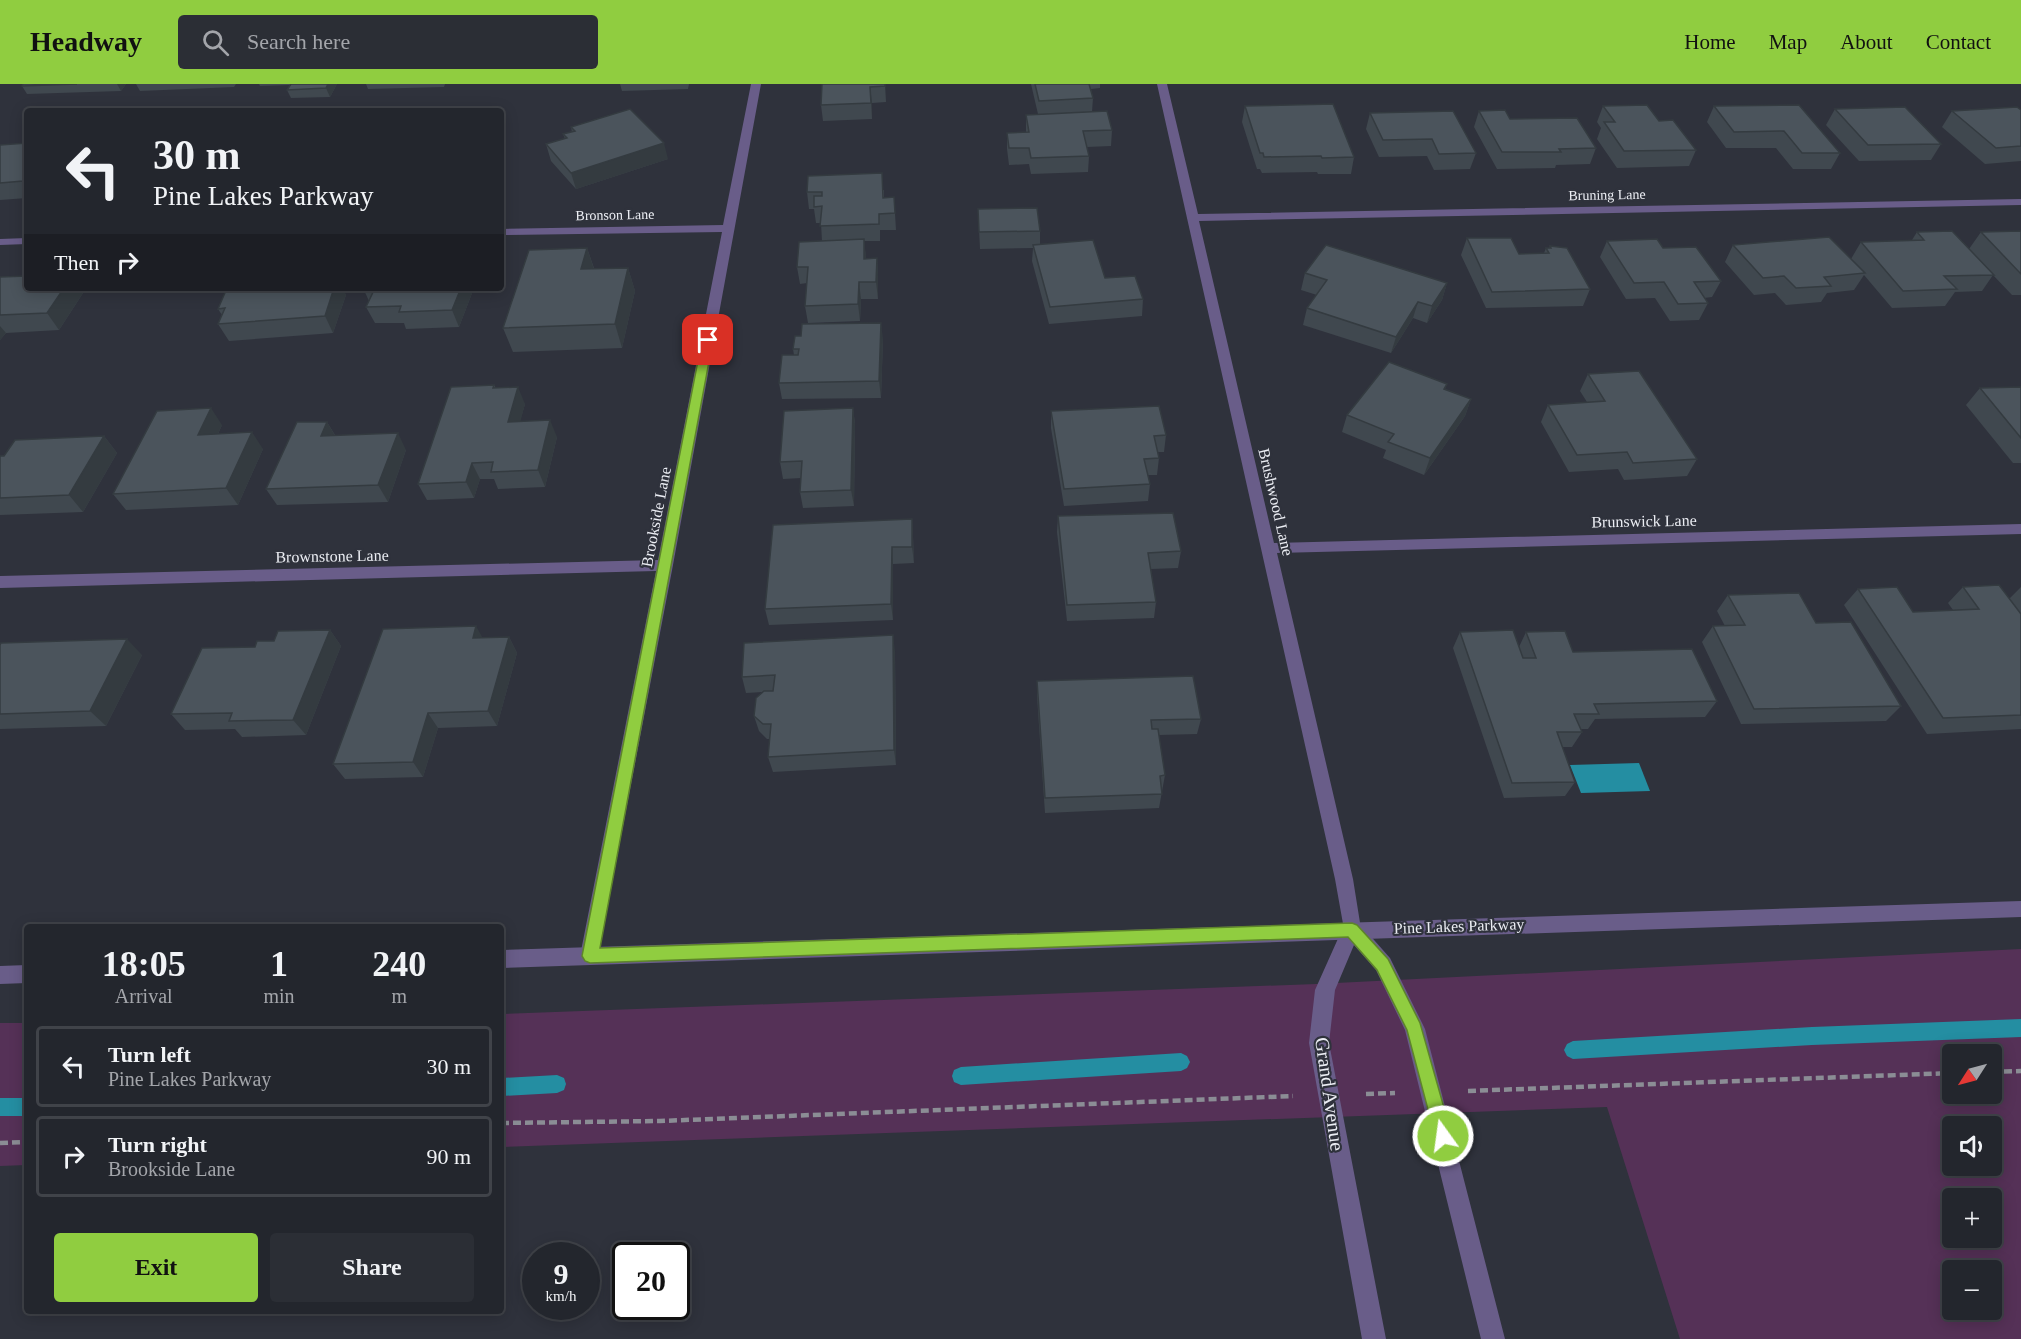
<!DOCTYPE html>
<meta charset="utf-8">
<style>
:root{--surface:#23262d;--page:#2b2e35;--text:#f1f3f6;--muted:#a3a5aa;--line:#404349;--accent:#90cd40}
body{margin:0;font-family:Georgia,serif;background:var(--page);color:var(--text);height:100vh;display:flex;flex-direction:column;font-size:22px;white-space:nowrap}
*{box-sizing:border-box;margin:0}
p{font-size:20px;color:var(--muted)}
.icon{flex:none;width:33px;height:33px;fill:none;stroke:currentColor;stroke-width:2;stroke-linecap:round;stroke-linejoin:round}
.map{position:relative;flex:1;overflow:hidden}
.side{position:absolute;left:24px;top:840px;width:480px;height:390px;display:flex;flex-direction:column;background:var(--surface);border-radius:6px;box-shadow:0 3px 15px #0003,0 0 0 2px var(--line)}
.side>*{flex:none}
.guide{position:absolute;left:24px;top:24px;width:480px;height:183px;border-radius:6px;box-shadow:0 3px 15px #0003,0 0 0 2px var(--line);background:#23262d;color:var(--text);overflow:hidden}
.needle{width:39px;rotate:234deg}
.controls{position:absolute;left:1942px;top:960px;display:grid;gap:12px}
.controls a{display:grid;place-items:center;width:60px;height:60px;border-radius:6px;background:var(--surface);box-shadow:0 3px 15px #0003,0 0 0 2px var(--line);font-size:30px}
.speed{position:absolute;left:522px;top:1158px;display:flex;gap:12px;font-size:30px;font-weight:700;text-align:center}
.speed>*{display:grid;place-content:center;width:78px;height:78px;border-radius:50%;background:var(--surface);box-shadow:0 3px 15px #0003,0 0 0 2px var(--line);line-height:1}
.speed small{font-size:15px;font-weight:400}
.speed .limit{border:3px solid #111;border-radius:9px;background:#fff;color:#111}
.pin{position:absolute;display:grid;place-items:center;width:51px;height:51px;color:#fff;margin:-26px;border-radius:12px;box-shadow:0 3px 9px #0006}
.me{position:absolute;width:66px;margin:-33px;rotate:346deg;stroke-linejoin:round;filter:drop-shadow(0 0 4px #0008)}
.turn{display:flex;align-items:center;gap:21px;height:126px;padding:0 30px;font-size:27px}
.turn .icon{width:78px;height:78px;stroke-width:2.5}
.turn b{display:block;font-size:42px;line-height:51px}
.then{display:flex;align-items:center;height:57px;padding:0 30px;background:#0003;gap:12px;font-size:22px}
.eta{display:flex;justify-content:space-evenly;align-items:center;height:102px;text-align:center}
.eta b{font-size:36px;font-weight:700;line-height:42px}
.primary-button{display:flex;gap:12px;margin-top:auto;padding:12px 30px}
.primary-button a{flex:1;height:69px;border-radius:6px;background:var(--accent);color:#111;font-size:24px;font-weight:700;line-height:69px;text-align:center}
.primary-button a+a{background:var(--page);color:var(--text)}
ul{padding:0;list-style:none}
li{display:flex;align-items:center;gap:18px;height:81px;margin:0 12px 9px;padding:0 18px;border:3px solid var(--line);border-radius:6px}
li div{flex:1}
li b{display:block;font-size:22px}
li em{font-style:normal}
header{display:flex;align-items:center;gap:36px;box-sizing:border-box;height:84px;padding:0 30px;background:var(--accent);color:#111}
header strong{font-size:28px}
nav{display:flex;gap:33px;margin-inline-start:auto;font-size:21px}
.search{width:420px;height:54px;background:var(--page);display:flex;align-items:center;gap:15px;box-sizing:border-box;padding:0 21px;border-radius:6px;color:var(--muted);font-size:22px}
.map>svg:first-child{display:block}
</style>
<header>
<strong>Headway</strong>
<div class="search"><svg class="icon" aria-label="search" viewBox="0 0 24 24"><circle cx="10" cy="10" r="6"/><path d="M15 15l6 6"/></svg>Search here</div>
<nav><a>Home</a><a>Map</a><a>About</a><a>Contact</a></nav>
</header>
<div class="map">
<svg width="2021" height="1255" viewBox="0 0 2021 1255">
<rect width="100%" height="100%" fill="#2f323c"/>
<!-- green -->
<g fill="#553157" fill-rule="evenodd">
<path d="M2021 865V1255H1680L1607 1023 501 1063V930L1316 900ZM1953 970H1992V1010H1953ZM1953 1042H1992V1082H1953ZM1953 1114H1992V1154H1953ZM1953 1186H1992V1226H1953Z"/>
<polygon points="0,939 27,939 27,1081 0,1082"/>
</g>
<!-- water -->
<polygon fill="#248ea2" points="1639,679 1650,707 1581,709 1570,681"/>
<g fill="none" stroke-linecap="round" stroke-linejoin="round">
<!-- stream -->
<g fill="#248ea2" fill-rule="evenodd">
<polygon points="2021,935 2021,953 1812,961 1573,975 1567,972 1564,966 1567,960 1573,957 1812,943"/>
<polygon points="1181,969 1187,972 1190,978 1187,984 1181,987 961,1001 954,998 952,992 954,986 961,983"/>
<polygon points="557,991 564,994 566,1000 564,1006 557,1009 501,1012 501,994"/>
<rect x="0" y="1014" width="27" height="18"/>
</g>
<!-- path -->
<g stroke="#8b8d95" stroke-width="4.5" stroke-dasharray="8 4" stroke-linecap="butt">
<polyline points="1992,988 2021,987"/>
<polyline points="1468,1007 1953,989"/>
<polyline points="1366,1010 1395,1009"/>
<polyline points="501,1039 660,1037 1293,1012"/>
<polyline points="0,1059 27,1058"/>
</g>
<!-- service -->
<polygon fill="#695d89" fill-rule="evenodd" points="1352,836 1359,839 1390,874 1425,945 1505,1255 1481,1255 1405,946 1376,886 1354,861 1335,906 1329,959 1386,1255 1362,1255 1309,959 1315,906 1345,839"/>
<!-- minor -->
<g fill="#695d89" fill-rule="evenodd">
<polygon points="751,0 761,0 673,481 597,878 590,881 583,878 580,872 656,487 0,504 0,492 658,476 722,148 501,151 501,145 723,141"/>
<polygon points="1157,0 1167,0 1198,130 2021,115 2021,121 1199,137 1274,459 2021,440 2021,450 1277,469 1353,795 1361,845 1359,851 1352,854 1345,851 1335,795"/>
<polygon points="27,154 27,160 0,161 0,155"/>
</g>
<!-- tertiary -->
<g fill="#695d89" fill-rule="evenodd">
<polygon points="2021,817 2021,833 501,884 501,866"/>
<polygon points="27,881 27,899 0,900 0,882"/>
</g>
</g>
<!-- wall -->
<g fill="#40484f">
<polygon points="23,0 126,0 121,7 27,10 22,2"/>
<polygon points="136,0 236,0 234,3 140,7"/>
<polygon points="259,0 337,0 330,13 291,14 287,6 290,1 260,2"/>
<polygon points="366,0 445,0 444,3 368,5"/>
<polygon points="620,0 689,0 688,5 622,7"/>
<polygon points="822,0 885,0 886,18 872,19 872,35 823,37 821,21"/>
<polygon points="1031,0 1100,0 1100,4 1091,5 1093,14 1092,28 1112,46 1111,62 1087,63 1089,72 1088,88 1031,90 1029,80 1009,81 1007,65 1007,49 1026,48 1026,31 1038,30"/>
<polygon points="1245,22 1354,73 1351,90 1318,90 1317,88 1262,89 1260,85 1257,85 1242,38"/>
<polygon points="1603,22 1659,37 1696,66 1689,82 1617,84 1597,55 1601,44 1597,38"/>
<polygon points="1714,22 1840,69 1831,85 1793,85 1776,64 1726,64 1707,38"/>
<polygon points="1835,25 1941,60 1931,76 1859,77 1826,41"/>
<polygon points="2021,26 2021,77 1985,80 1942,43 1952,27"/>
<polygon points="1479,27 1510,35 1596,64 1590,80 1556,81 1555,84 1497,85 1474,43"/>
<polygon points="1370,29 1476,69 1470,85 1434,86 1427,72 1379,73 1366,45"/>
<polygon points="571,43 668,75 576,105 551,77 546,60 565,55 563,50 572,48"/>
<polygon points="27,59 27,114 0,116 0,61"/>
<polygon points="884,106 884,114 894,113 896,146 880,146 880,157 864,157 866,175 877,174 878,191 878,215 861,215 860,237 808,239 805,222 807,199 800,200 797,183 822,157 821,139 816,139 814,125 809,125 807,108"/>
<polygon points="978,125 1040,147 1040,160 1105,194 1143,215 1142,232 1049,240 1032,177 1033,164 980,165"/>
<polygon points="2021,147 2021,211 2012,211 1993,191 1982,207 1955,208 1945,222 1892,224 1864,191 1854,206 1827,209 1821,218 1786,221 1775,209 1754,211 1725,178 1733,161 1851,175 1861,158 1912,156 1917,148 1969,165 1981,148"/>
<polygon points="1467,154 1519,170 1544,169 1546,164 1549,164 1550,162 1590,205 1583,222 1486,224 1461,171"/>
<polygon points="1607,157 1663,164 1721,197 1712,213 1704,214 1708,219 1699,236 1670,237 1655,214 1626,215 1600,173"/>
<polygon points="587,164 594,184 628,184 635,207 622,264 513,268 503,244"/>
<polygon points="1305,189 1447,199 1442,216 1427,239 1413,234 1391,269 1303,241 1307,224 1317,211 1301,206"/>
<polygon points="0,193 85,206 59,246 6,249 0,256"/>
<polygon points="227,204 342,204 346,211 333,249 229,257 218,240 222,231 218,225"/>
<polygon points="363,204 474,204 459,243 406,245 404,239 375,239 366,223 369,217"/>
<polygon points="801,252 883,255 881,314 782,315 779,299 794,271 793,265"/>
<polygon points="1588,290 1697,375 1687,392 1624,396 1618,385 1569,388 1541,338 1548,321 1587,318 1580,307"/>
<polygon points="1447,300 1445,305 1471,315 1465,332 1424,391 1383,374 1386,366 1342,348 1347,331"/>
<polygon points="494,301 496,304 525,320 520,337 557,353 545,403 498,405 494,395 480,395 474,414 427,416 418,400"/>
<polygon points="2021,303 2021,379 2013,379 1966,321 1980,304"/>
<polygon points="853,324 855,340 854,422 803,424 800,408 801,394 783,395 780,378"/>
<polygon points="1051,327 1166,351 1164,368 1158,368 1159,374 1157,391 1148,391 1150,400 1148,417 1064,422 1051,344"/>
<polygon points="327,338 335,351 406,366 388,418 277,421 266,405"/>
<polygon points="222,341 218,350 263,365 238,421 126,426 113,410"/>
<polygon points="104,352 117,369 83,428 0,431 0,372"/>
<polygon points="1058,432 1181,467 1178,484 1151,485 1156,518 1154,534 1067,537 1057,448"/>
<polygon points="912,435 913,452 914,479 893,480 893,536 769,541 765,525"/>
<polygon points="1963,503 2009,515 2021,503 2021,645 1927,650 1844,521 1858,505 1913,528 1953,526 1948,519"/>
<polygon points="1728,511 1816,539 1901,622 1886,637 1741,640 1702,558 1713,542 1725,542 1717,527"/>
<polygon points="330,546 341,562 306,651 242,653 235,645 185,646 171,630 255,563 274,557"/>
<polygon points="1460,548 1519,563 1526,548 1573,568 1717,617 1705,633 1595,635 1588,645 1581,645 1582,648 1572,663 1562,663 1575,698 1565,712 1504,714 1453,564"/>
<polygon points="509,553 517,569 497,642 438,644 423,693 345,695 333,680 482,554"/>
<polygon points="0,561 142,571 106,642 0,645"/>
<polygon points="895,567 896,681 773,688 768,673 770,655 767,655 759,647 754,632 763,608 746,609 742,593"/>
<polygon points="1037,597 1201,635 1197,650 1159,651 1165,691 1159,724 1045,729 1037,612"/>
</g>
<!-- shaded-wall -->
<g fill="#343b40">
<polygon points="117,0 126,0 121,7"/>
<polygon points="328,0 337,0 330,13 326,4"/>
<polygon points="870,3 872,19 872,35"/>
<polygon points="664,59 668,75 576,105 571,89"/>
<polygon points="27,90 27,102 23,97"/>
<polygon points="864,155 866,172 866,191 864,175"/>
<polygon points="587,164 595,188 581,185"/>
<polygon points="877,174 878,191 878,215 876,198"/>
<polygon points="628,184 635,207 622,264 615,240"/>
<polygon points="859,198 861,215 860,237 858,220"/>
<polygon points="1447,199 1442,216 1427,239 1432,222"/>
<polygon points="64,204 84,204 85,206 59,246 47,229"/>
<polygon points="334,204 342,204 346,211 333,249 325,232"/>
<polygon points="461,204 474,204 459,243 452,226"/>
<polygon points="1418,218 1413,234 1391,269 1396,253"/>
<polygon points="881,239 883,255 881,314 879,297"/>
<polygon points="0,242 6,249 0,256"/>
<polygon points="518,303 525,320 516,354 508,338"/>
<polygon points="1471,315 1465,332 1424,391 1430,374"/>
<polygon points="211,324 222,341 210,367 198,351"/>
<polygon points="853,324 855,340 854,422 851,406"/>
<polygon points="550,336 557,353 545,403 538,386"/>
<polygon points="327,338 337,355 321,352"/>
<polygon points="252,348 263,365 238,421 226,404"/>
<polygon points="398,349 406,366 388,418 378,401"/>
<polygon points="104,352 117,369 83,428 69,411"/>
<polygon points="472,379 480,395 474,414 466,398"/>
<polygon points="912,435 913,452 914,479 912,463"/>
<polygon points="892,463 893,480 893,536 891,520"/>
<polygon points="476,542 485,558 473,554"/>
<polygon points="330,546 341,562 306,651 293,636"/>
<polygon points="893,551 895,567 896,681 894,666"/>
<polygon points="509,553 517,569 497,642 488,627"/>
<polygon points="127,555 142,571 106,642 90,627"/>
<polygon points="428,629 438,644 423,693 413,678"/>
</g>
<!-- building -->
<g fill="#4b545c" stroke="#343b40" stroke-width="1.5">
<polygon points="23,0 77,0 22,2"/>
<polygon points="291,0 328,0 326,4 287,6"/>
<polygon points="822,0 885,0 885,2 870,3 871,19 821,21"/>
<polygon points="1035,0 1089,0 1093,14 1039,17"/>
<polygon points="1333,20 1354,73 1322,74 1321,72 1264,73 1263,69 1260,69 1245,22"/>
<polygon points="1647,21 1659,37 1673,36 1696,66 1624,67 1604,38 1615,38 1603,22"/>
<polygon points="1799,21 1840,69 1802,69 1784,47 1734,48 1714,22"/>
<polygon points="1905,23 1941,60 1868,61 1835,25"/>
<polygon points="2017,23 2021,26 2021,62 1996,64 1952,27"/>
<polygon points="630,25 664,59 571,89 546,60 567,54 563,50 575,47 571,43"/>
<polygon points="1505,26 1510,35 1577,34 1596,64 1559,65 1561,68 1502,68 1479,27"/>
<polygon points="1107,27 1112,46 1083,47 1089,72 1031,74 1029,64 1009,64 1007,49 1029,48 1026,31"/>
<polygon points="1453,27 1476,69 1439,70 1432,55 1383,56 1370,29"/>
<polygon points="27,59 27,90 23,97 0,99 0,61"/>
<polygon points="882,89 883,114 894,113 895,129 879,130 879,140 820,142 822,122 814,123 814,112 822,112 822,108 807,108 808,92"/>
<polygon points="1037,124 1040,147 979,148 978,125"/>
<polygon points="1952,147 1994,191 1944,192 1957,205 1903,207 1861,158 1924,156 1917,148"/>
<polygon points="2021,147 2021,190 1981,148"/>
<polygon points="1829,153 1865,189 1824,193 1831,202 1796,204 1784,192 1763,194 1733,161"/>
<polygon points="1467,154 1511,154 1519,170 1549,169 1546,164 1551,164 1550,162 1567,164 1590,205 1492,208"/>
<polygon points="864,155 864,175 877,174 876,198 859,198 858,220 805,222 808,183 797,183 799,158"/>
<polygon points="1657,155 1663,164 1696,163 1721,197 1694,198 1708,219 1678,220 1664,198 1634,199 1607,157"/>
<polygon points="1093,156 1105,194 1135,192 1143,215 1050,223 1033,161"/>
<polygon points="1326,161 1447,199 1432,222 1418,218 1396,253 1307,224 1327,196 1305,189"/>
<polygon points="587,164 581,185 628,184 615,240 503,244 529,166"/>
<polygon points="27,192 27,204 64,204 47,229 0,231 0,193"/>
<polygon points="227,204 334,204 325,232 218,240 225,224 218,225"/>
<polygon points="375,204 461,204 452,226 399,228 401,222 366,223"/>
<polygon points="881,239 879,297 779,299 782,271 798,271 799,265 793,265 795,252 801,252 802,240"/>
<polygon points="1389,278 1447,300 1444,305 1471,315 1430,374 1388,358 1394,350 1347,331"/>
<polygon points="1639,287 1697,375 1633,379 1627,368 1577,371 1548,321 1605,317 1588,290"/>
<polygon points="494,301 493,304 518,303 508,338 550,336 538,386 491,388 493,378 472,379 466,398 418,400 451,303"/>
<polygon points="2021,303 2021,354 1980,304"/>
<polygon points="1159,322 1166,351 1154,352 1159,374 1144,375 1150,400 1064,405 1051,327"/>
<polygon points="211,324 198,351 252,348 226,404 113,410 157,327"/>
<polygon points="853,324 851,406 800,408 802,377 780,378 784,327"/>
<polygon points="297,338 327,338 321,352 398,349 378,401 266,405"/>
<polygon points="104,352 69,411 0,414 0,372 4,372 15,356"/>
<polygon points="1173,429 1181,467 1148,469 1156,518 1067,521 1058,432"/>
<polygon points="912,435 912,463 892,463 891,520 765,525 773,441"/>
<polygon points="1999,501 2021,530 2021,631 1943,634 1858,505 1897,503 1913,528 1979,525 1963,503"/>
<polygon points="1799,509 1816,539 1851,538 1901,622 1754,625 1713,542 1745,541 1728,511"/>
<polygon points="476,542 473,554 509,553 488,627 428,629 413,678 333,680 383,545"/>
<polygon points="330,546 293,636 229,637 232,629 171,630 202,564 255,563 257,557 274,557 278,547"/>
<polygon points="1513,546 1523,574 1536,574 1526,548 1565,547 1573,568 1692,565 1717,617 1594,620 1599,630 1574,630 1582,648 1557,648 1575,698 1512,699 1460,548"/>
<polygon points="893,551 894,666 768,673 771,640 763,640 754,632 756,614 764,607 773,607 775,591 742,593 744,559"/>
<polygon points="127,555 90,627 0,630 0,561 1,559"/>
<polygon points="1193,592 1201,635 1151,636 1152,645 1158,645 1165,691 1160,692 1162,710 1045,714 1037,597"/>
</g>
<!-- route -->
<polygon fill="#90cd40" stroke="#5e852a" stroke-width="1.5" points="708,253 713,256 600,864 1352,839 1357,841 1388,875 1420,939 1452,1052 1449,1059 1443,1061 1437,1059 1435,1052 1407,946 1377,886 1348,853 590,879 585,877 582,872 702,256"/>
<g text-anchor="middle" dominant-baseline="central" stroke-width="4.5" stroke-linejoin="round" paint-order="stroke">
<!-- far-street labels -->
<g font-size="14" fill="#ebedf3" stroke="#2f323c">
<text transform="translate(1607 111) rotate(-1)">Bruning Lane</text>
<text transform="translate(615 131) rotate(-1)">Bronson Lane</text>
</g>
<!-- street labels -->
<g font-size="16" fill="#ebedf3" stroke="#2f323c">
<text transform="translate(1276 418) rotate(77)">Brushwood Lane</text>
<text transform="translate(656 433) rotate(-79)">Brookside Lane</text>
<text transform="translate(1644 437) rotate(-1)">Brunswick Lane</text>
<text transform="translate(332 472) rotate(-1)">Brownstone Lane</text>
<text transform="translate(1459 842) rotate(-2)">Pine Lakes Parkway</text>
</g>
<!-- near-street labels -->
<g font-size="20" fill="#ebedf3" stroke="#2f323c">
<text transform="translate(1330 1010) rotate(82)">Grand Avenue</text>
</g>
</g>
</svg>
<div class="controls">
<a><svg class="needle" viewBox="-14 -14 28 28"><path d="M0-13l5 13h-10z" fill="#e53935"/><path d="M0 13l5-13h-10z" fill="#a3a5aa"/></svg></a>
<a><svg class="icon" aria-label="sound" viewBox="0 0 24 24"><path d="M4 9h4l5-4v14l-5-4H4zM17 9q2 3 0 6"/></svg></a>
<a>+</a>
<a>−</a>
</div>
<div class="speed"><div>9<small>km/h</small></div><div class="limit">20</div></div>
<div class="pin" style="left:708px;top:256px;background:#d93025"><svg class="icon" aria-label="arrive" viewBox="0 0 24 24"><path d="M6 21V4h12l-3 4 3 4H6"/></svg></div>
<svg class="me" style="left:1443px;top:1052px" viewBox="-20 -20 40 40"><circle r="17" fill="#90cd40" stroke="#fff" stroke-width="3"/><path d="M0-11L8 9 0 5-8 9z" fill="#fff"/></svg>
<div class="guide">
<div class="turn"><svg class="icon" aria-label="left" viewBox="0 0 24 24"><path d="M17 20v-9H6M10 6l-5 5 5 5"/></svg><div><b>30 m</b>Pine Lakes Parkway</div></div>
<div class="then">Then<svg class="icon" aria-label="right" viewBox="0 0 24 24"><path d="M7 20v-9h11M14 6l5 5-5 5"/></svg></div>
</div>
<section class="side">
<div class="eta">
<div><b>18:05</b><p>Arrival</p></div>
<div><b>1</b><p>min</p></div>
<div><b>240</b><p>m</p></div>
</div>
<ul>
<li><svg class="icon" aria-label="left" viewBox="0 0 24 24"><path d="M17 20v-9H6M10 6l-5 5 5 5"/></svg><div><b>Turn left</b><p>Pine Lakes Parkway</p></div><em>30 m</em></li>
<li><svg class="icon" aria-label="right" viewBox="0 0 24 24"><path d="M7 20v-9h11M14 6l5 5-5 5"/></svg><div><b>Turn right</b><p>Brookside Lane</p></div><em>90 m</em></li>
</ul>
<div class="primary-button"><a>Exit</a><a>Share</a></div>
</section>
</div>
